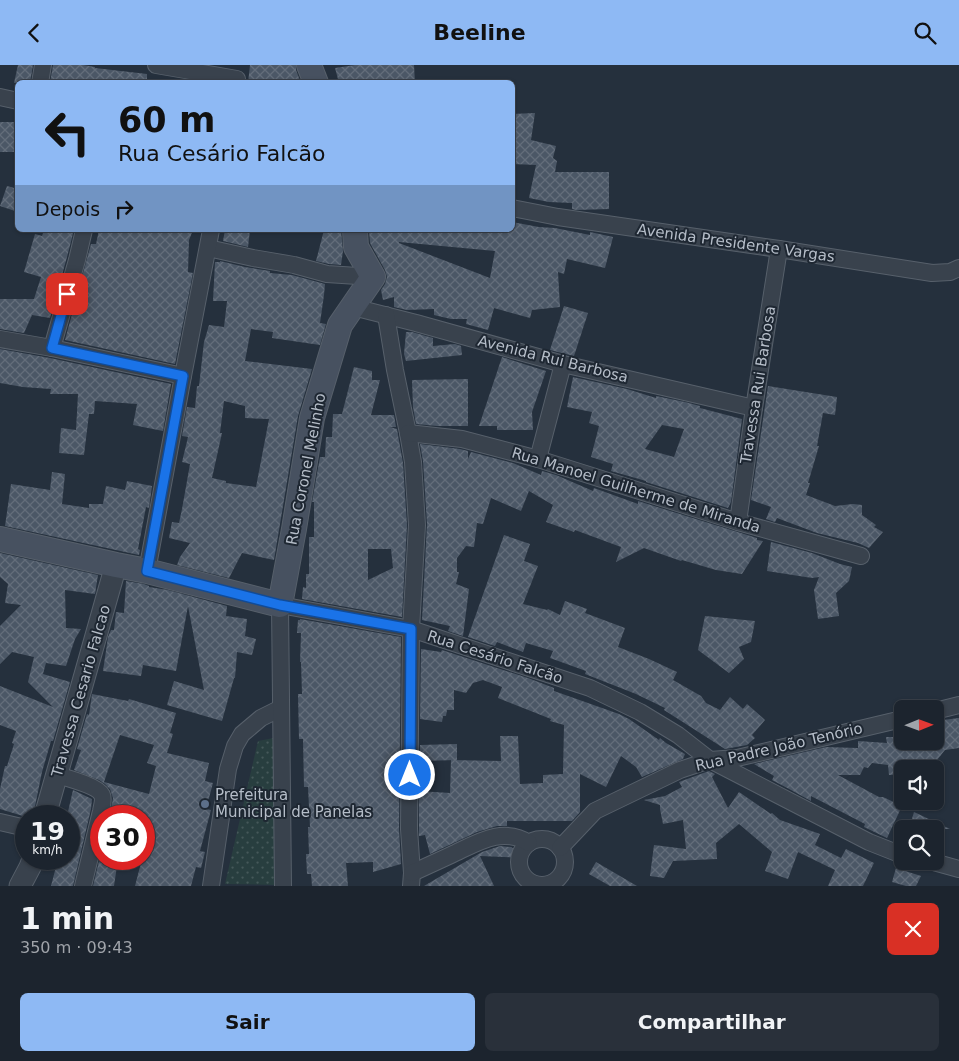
<!DOCTYPE html>
<html lang="pt">
<meta charset="utf-8">
<style>
:root{--surface:#1c242e;--page:#29303a;--text:#f1f3f6;--muted:#a0a4aa;--line:#3a414a;--accent:#8eb9f4}
body{margin:0;font-family:"DejaVu Sans",sans-serif;background:var(--page);color:var(--text);height:100vh;display:flex;flex-direction:column;font-size:19px;white-space:nowrap}
*{box-sizing:border-box;margin:0}
p{font-size:16px;color:var(--muted)}
.icon{flex:none;width:28px;height:28px;fill:none;stroke:currentColor;stroke-width:2;stroke-linecap:round;stroke-linejoin:round}
.map{position:relative;height:821px;overflow:hidden}
.details{display:flex;flex-direction:column;background:var(--surface);flex:1}
.details>*{flex:none}
.top-card{position:absolute;left:15px;top:15px;width:500px;height:152px;border-radius:8px;box-shadow:0 1px 4px #0004,0 0 0 1px var(--line);background:#8eb9f4;color:#111;overflow:hidden}
.needle{width:32px;rotate:89deg}
.buttons{position:absolute;left:894px;top:635px;display:grid;gap:10px}
.buttons a{display:grid;place-items:center;width:50px;height:50px;border-radius:8px;background:var(--surface);box-shadow:0 1px 4px #0004,0 0 0 1px var(--line);font-size:25px}
.speed{position:absolute;left:15px;top:740px;display:flex;gap:10px;font-size:25px;font-weight:700;text-align:center}
.speed>*{display:grid;place-content:center;width:65px;height:65px;border-radius:50%;background:var(--surface);box-shadow:0 1px 4px #0004,0 0 0 1px var(--line);line-height:1}
.speed small{font-size:12px;font-weight:400}
.speed .limit{border:8px solid #d22;background:#fff;color:#111}
.pin{position:absolute;display:grid;place-items:center;width:42px;height:42px;color:#fff;margin:-21px;border-radius:10px;box-shadow:0 2px 8px #0006}
.me{position:absolute;width:55px;margin:-28px;rotate:0deg;stroke-linejoin:round;filter:drop-shadow(0 0 4px #0008)}
.turn{display:flex;align-items:center;gap:18px;height:105px;padding:0 20px;font-size:22px}
.turn .icon{width:65px;height:65px;stroke-width:2.5}
.turn b{display:block;font-size:35px;line-height:42px}
.then{display:flex;align-items:center;height:48px;padding:0 20px;background:#0003;gap:10px;font-size:19px}
.round{display:grid;place-items:center;flex:none;width:52px;height:52px;border-radius:8px;background:var(--page)}
.head{display:flex;align-items:center;justify-content:space-between;height:85px;padding:0 20px}
h1{font-size:30px;font-weight:700;line-height:38px}
.cta{display:flex;gap:10px;margin-top:auto;padding:10px 20px}
.cta a{flex:1;height:58px;border-radius:8px;background:var(--accent);color:#111;font-size:20px;font-weight:700;line-height:58px;text-align:center}
.cta a+a{background:var(--page);color:var(--text)}
header{display:flex;justify-content:space-between;align-items:center;height:65px;padding:0 20px;background:var(--accent);color:#111;font-size:22px;font-weight:700}
.map>svg:first-child{display:block}
</style>
<header><svg class="icon" aria-label="back" viewBox="0 0 24 24"><path d="M15 5l-7 7 7 7"/></svg>Beeline<svg class="icon" aria-label="search" viewBox="0 0 24 24"><circle cx="10" cy="10" r="6"/><path d="M15 15l6 6"/></svg></header>
<div class="map">
<svg width="959" height="821" viewBox="0 0 959 821">
<defs>
<pattern id="park-dots" width="8" height="8" patternUnits="userSpaceOnUse" patternTransform="scale(1.25)"><rect width="8" height="8" fill="#283e3f"/><path d="M2 2h.1M6 6h.1" fill="none" stroke="#455859" stroke-width="1.8" stroke-linecap="round"/></pattern>
<pattern id="building-cross-hatch" width="8" height="8" patternUnits="userSpaceOnUse" patternTransform="scale(1.25)"><rect width="8" height="8" fill="#4b5766"/><path d="M0 0l8 8M0 8l8-8" fill="none" stroke="#636d7a"/></pattern>
</defs>
<rect width="100%" height="100%" fill="#25303d"/>
<!-- park -->
<polygon fill="url(#park-dots)" points="279,672 275,820 225,819 258,676"/>
<!-- building -->
<g fill="url(#building-cross-hatch)" fill-rule="evenodd">
<polygon points="18,0 33,0 30,18 14,18"/>
<polygon points="53,0 83,0 95,2 95,3 147,9 147,18 50,18"/>
<polygon points="250,0 296,0 296,5 301,18 248,18"/>
<polygon points="355,0 414,0 415,18 339,18 335,3"/>
<polygon points="535,48 531,75 556,81 553,93 557,96 555,107 609,107 609,144 576,145 572,144 572,138 549,137 529,133 536,100 512,99 512,49"/>
<polygon points="0,57 18,57 18,72 14,87 0,87"/>
<polygon points="7,121 18,124 18,147 0,141"/>
<path d="M512 157 539 162 555 163 590 170V167L613 172 605 203 567 194 564 209 558 207 560 242 532 245 530 253 494 243 488 265 466 259 467 254H451L434 250V244L407 245 394 242V232L383 235 381 225 385 219 387 212 385 205 370 178 369 166 370 165H512ZM399 177 495 186 490 213 399 178Z"/>
<polygon points="44,165 74,165 67,192 50,253 32,250 24,268 0,264 0,234 34,234 41,212 24,207 35,169 42,171"/>
<polygon points="99,165 193,165 189,175 188,207 193,208 175,299 65,275 91,179 96,179"/>
<polygon points="225,165 250,165 248,182 223,176"/>
<polygon points="324,165 341,165 343,186 341,200 329,199 316,196"/>
<path d="M220 196 245 202 270 206V208L292 210 325 219 324 230 320 258 326 259 320 280 272 273 273 267 251 264 245 296 312 304 298 351 274 495 242 488 229 513 177 500 180 492 190 478 169 473 172 457 179 458 182 444 190 399 182 397 188 372 182 371 187 342 195 343 197 321H199L204 277 209 260 224 262 227 236H213L215 197H220ZM224 336 245 341V353L269 354 256 422 226 418V416L212 413 222 368H220Z"/>
<polygon points="564,241 588,248 574,291 550,285"/>
<polygon points="406,267 412,267 433,273 433,281 455,279 461,281 462,290 406,296 404,289"/>
<polygon points="0,284 50,293 171,319 163,366 133,360 137,339 95,336 94,349 89,349 84,390 59,388 61,363 76,365 78,329 50,329 51,324 23,322 0,318"/>
<polygon points="502,292 546,306 532,347 533,365 497,365 497,361 479,361"/>
<path d="M354 302 372 306V315H380L371 350H394L396 362H390L397 364 398 370 403 398 407 460 402 552 302 534 303 522 306 523V509H309V472H314V437H312L320 392H325L326 372H332L333 349H342ZM368 484H391L393 503 368 515Z"/>
<path d="M573 312 627 324 656 333V331L685 337 700 341V343L742 354 731 437 728 443 646 417V416L611 406 613 399 591 392 599 361 589 358 592 347 567 342ZM662 360 684 364 674 392 645 384Z"/>
<polygon points="468,314 468,361 437,361 416,359 413,342 412,315"/>
<polygon points="768,321 837,332 835,350 823,348 817,381 819,381 808,418 810,418 806,430 835,441 853,439 862,440 862,450 876,460 874,462 883,467 869,483 858,478 817,468 777,453 775,457 766,454 771,442 751,435"/>
<polygon points="420,379 460,384 468,386 468,394 471,387 513,398 541,410 542,406 556,410 593,426 594,423 638,439 638,436 757,473 757,475 763,476 742,509 716,505 682,495 681,496 644,483 616,497 621,482 575,465 574,467 546,457 553,440 529,426 521,446 491,433 483,459 477,458 474,482 466,481 457,493 457,507 459,507 456,519 469,524 463,571 448,566 450,561 422,555 427,459 423,396"/>
<polygon points="52,407 65,409 62,439 89,443 89,439 103,439 106,421 125,425 127,416 152,421 149,443 146,442 138,484 140,485 139,490 5,461 11,419 50,425"/>
<polygon points="504,470 530,479 524,496 538,501 523,539 547,545 548,544 560,550 565,536 587,544 585,548 625,563 618,582 649,594 677,607 673,615 701,631 706,638 720,645 730,632 743,644 747,639 765,655 752,670 755,673 747,680 725,684 664,645 665,643 636,629 585,609 586,606 550,593 553,586 526,578 523,587 497,577 495,581 468,572"/>
<polygon points="771,477 812,488 840,499 852,502 849,516 836,528 839,551 818,554 814,525 819,512 812,513 767,506"/>
<polygon points="0,488 98,510 95,529 65,525 66,563 81,564 75,574 66,601 46,598 43,609 70,617 53,676 51,676 42,707 33,751 23,751 0,744 0,724 5,701 7,701 14,679 12,678 16,666 0,660 0,621 53,642 28,617 34,592 12,587 0,599 0,561 21,540 5,538 8,519 0,512"/>
<polygon points="126,516 144,519 149,521 149,522 168,525 227,541 226,551 247,554 245,571 256,574 252,590 237,587 235,613 234,613 222,656 167,640 174,616 204,625 188,541 176,606 143,600 141,611 103,606 108,572 111,565 114,565 116,547 124,548"/>
<polygon points="705,551 755,556 751,577 739,582 744,594 729,608 698,585"/>
<polygon points="300,554 401,572 399,764 401,799 373,807 373,797 346,798 348,821 312,821 311,809 307,809 306,789 309,789 308,762 310,762 308,722 304,722 303,674 299,674 298,629 302,629 301,597 300,597 301,568 297,568 298,555 300,555"/>
<polygon points="421,584 441,587 442,585 528,613 554,623 554,626 619,649 629,654 659,675 660,673 666,678 685,689 683,694 642,712 636,702 621,691 606,722 580,709 580,747 572,756 507,756 507,761 497,761 477,767 430,789 425,770 419,771 419,726 450,728 451,695 501,696 500,671 518,671 520,719 543,718 543,710 563,709 564,660 550,656 551,654 498,633 502,622 483,615 473,618 466,628 454,625 454,645 447,645 446,651 443,651 442,657 420,654"/>
<path d="M92 629 128 636 129 634 176 648 170 668 173 669 167 688 209 698 205 716 213 718 206 744 211 745 200 786 205 787 201 803 196 802 191 821H135L142 794H144V751H110L113 733 110 724 105 719 99 715 74 705 81 685 77 684 87 649 89 650ZM120 670 154 680 147 698 156 701 149 729 104 717Z"/>
<polygon points="959,653 959,683 945,685 937,695 936,704 902,704 902,709 889,710 888,700 872,698 868,703 864,702 860,710 838,710 879,732 883,732 902,741 887,773 864,762 865,759 811,731 811,736 791,725 772,715 774,711 754,699 826,682 858,683 858,676 887,678 886,672 902,672 902,676 935,676 935,662 943,662 943,655"/>
<polygon points="457,679 457,695 420,696 420,680"/>
<polygon points="709,706 715,709 712,712 728,743 739,727 771,749 772,748 780,755 820,769 815,780 841,793 846,784 874,798 863,821 828,821 835,805 798,787 788,814 765,806 772,787 739,759 716,778 717,794 673,796 664,813 650,811 654,780 686,784 683,755 663,759 660,744 660,740 644,735 665,731 682,722 679,717"/>
<polygon points="73,725 92,734 91,744 73,821 51,821 58,794 69,794 69,751 67,751"/>
<polygon points="914,747 950,764 909,764"/>
<polygon points="500,781 511,782 528,793 480,791 494,821 424,821 482,787"/>
<polygon points="101,788 101,794 118,794 114,821 93,821"/>
<polygon points="596,797 637,821 610,821 589,809"/>
<polygon points="896,803 921,811 916,821 906,821 892,817"/>
</g>
<g fill="none" stroke-linecap="round" stroke-linejoin="round">
<defs>
<g id="minor">
<polyline points="156,0 237,14"/>
<polyline points="40,18 43,0"/>
<polyline points="0,32 18,36"/>
<polyline points="512,143 558,152 779,184 932,208 950,207 959,203"/>
<polyline points="208,183 253,193 294,200 327,209 373,212"/>
<polyline points="353,242 416,258 563,299 754,343"/>
<polyline points="386,250 395,305 408,368 413,397 417,460 411,564 409,764 412,808 411,821"/>
<polyline points="0,274 52,283 183,311"/>
<polyline points="52,283 77,195 84,165"/>
<polyline points="408,368 462,374 538,394 738,457 861,491"/>
<polyline points="538,394 563,299"/>
<polyline points="738,457 754,343 779,184"/>
<polyline points="147,506 183,311 211,165"/>
<polyline points="935,646 959,640"/>
<path d="M57 710C67 713 98 721 102 730 104 734 102 741 101 746L83 821"/>
<polyline points="0,757 26,763"/>
<circle cx="542" cy="797" r="23"/>
<polyline points="560,783 595,746 680,705 710,695 737,693 763,687 902,654"/>
<polyline points="930,796 959,804"/>
<path d="M412 808C425 802 438 796 451 790 477 778 502 761 529 778"/>
<polyline points="211,821 228,704 235,681 242,669 261,653 281,643"/>
<polyline points="283,821 280,540 411,564 590,623 640,647 678,670 710,695 869,777 902,790"/>
</g>
<g id="tertiary">
<polyline points="45,751 116,500"/>
<polyline points="20,821 30,802 33,794"/>
</g>
<g id="secondary">
<polyline points="309,0 316,18"/>
<polyline points="0,474 116,500 147,506 280,540 294,464 312,353 340,260 373,212 356,182 355,165"/>
</g>
</defs>
<!-- minor casing -->
<use href="#minor" stroke="#57606b" stroke-width="18"/>
<!-- tertiary casing -->
<use href="#tertiary" stroke="#57606b" stroke-width="23"/>
<!-- secondary casing -->
<use href="#secondary" stroke="#57606b" stroke-width="26"/>
<!-- minor -->
<use href="#minor" stroke="#39424d" stroke-width="16"/>
<!-- tertiary -->
<use href="#tertiary" stroke="#39424d" stroke-width="21"/>
<!-- secondary -->
<use href="#secondary" stroke="#475160" stroke-width="24"/>
</g>
<g fill="none" stroke-linecap="round" stroke-linejoin="round">
<defs>
<polyline id="route" points="67,229 52,283 183,311 147,506 280,540 411,564 410,710"/>
</defs>
<!-- route casing -->
<use href="#route" stroke="#114b97" stroke-width="12"/>
<!-- route -->
<use href="#route" stroke="#1a73e8" stroke-width="9"/>
</g>
<!-- markers -->
<circle fill="#5c6f8a" stroke="#1e2732" stroke-width="2" cx="205" cy="739" r="5"/>
<g text-anchor="middle" dominant-baseline="central" stroke-width="4" stroke-linejoin="round" paint-order="stroke">
<!-- street labels -->
<g font-size="15" fill="#b5bdc8" stroke="#1e2732">
<text transform="translate(736 178) rotate(8)">Avenida Presidente Vargas</text>
<text transform="translate(553 294) rotate(14)">Avenida Rui Barbosa</text>
<text transform="translate(758 320) rotate(-81)">Travessa Rui Barbosa</text>
<text transform="translate(306 404) rotate(-79)">Rua Coronel Melinho</text>
<text transform="translate(636 425) rotate(17)">Rua Manoel Guilherme de Miranda</text>
<text transform="translate(495 592) rotate(18)">Rua Cesário Falcão</text>
<text transform="translate(81 626) rotate(-74)">Travessa Cesario Falcao</text>
<text transform="translate(779 682) rotate(-13)">Rua Padre João Tenório</text>
</g>
<!-- poi labels -->
<g font-size="15" fill="#b5bdc8" stroke="#1e2732" text-anchor="start">
<text x="215" y="730">Prefeitura<tspan x="215" dy="17">Municipal de Panelas</tspan></text>
</g>
</g>
</svg>
<div class="buttons">
<a><svg class="needle" viewBox="-14 -14 28 28"><path d="M0-13l5 13h-10z" fill="#e53935"/><path d="M0 13l5-13h-10z" fill="#a0a4aa"/></svg></a>
<a><svg class="icon" aria-label="sound" viewBox="0 0 24 24"><path d="M4 9h4l5-4v14l-5-4H4zM17 9q2 3 0 6"/></svg></a>
<a><svg class="icon" aria-label="search" viewBox="0 0 24 24"><circle cx="10" cy="10" r="6"/><path d="M15 15l6 6"/></svg></a>
</div>
<div class="speed"><div>19<small>km/h</small></div><div class="limit">30</div></div>
<div class="pin" style="left:67px;top:229px;background:#d93025"><svg class="icon" aria-label="arrive" viewBox="0 0 24 24"><path d="M6 21V4h12l-3 4 3 4H6"/></svg></div>
<svg class="me" style="left:410px;top:710px" viewBox="-20 -20 40 40"><circle r="17" fill="#1a73e8" stroke="#fff" stroke-width="3"/><path d="M0-11L8 9 0 5-8 9z" fill="#fff"/></svg>
<div class="top-card">
<div class="turn"><svg class="icon" aria-label="left" viewBox="0 0 24 24"><path d="M17 20v-9H6M10 6l-5 5 5 5"/></svg><div><b>60 m</b>Rua Cesário Falcão</div></div>
<div class="then">Depois<svg class="icon" aria-label="right" viewBox="0 0 24 24"><path d="M7 20v-9h11M14 6l5 5-5 5"/></svg></div>
</div>
</div>
<section class="details">
<div class="head"><div><h1>1 min</h1><p>350 m · 09:43</p></div><a class="round" style="background:#d93025;color:#fff"><svg class="icon" aria-label="close" viewBox="0 0 24 24"><path d="M6 6l12 12M18 6L6 18"/></svg></a></div>
<div class="cta"><a>Sair</a><a>Compartilhar</a></div>
</section>
